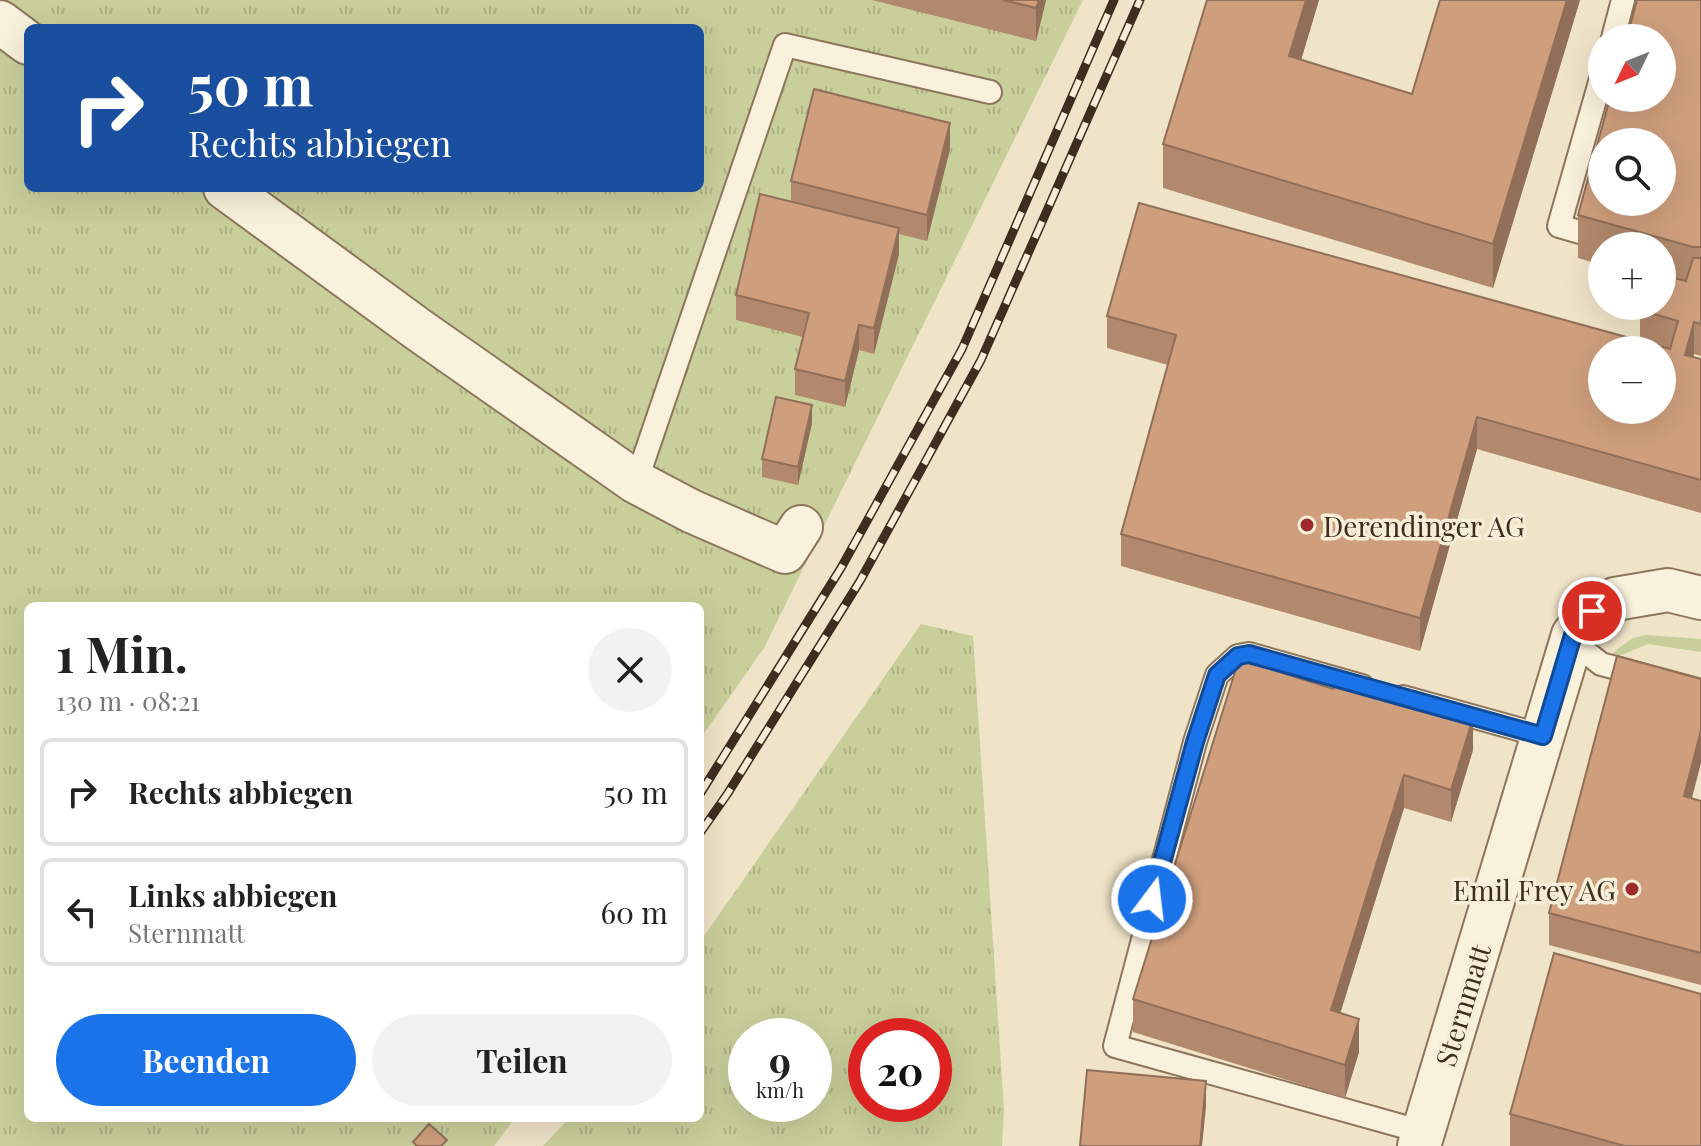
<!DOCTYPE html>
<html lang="de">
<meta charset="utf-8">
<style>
:root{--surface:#fff;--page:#f2f2f2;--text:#222;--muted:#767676;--line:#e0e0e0;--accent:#1a73e8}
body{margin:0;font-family:"Playfair Display",serif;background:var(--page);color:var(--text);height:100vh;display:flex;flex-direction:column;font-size:30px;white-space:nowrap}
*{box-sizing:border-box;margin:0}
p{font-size:26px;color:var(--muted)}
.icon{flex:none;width:44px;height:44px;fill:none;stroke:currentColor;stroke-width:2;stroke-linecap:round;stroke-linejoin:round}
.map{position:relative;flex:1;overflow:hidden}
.side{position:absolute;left:24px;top:602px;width:680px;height:520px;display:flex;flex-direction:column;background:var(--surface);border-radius:12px;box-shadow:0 8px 32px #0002}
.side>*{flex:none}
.banner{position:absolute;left:24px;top:24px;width:680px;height:168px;border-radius:12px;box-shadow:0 8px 32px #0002;background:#1a4fa0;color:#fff;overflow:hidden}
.needle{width:52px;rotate:227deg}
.tools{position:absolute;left:1588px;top:24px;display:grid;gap:16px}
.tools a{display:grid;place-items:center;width:88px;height:88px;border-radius:50%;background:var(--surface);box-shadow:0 8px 32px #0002;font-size:40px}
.speed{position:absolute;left:728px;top:1018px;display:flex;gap:16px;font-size:40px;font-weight:700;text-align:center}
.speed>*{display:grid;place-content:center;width:104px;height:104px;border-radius:50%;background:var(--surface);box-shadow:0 8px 32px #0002;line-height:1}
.speed small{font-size:20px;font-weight:400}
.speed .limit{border:12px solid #d22;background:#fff;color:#111}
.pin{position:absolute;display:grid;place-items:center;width:68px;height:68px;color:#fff;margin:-34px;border:4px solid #fff;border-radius:50%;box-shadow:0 2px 8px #0007}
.me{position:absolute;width:88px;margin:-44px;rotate:15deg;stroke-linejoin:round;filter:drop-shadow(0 0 6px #0008)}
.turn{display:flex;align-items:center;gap:28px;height:168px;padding:0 32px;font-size:36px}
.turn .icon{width:104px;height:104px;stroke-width:2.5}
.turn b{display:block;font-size:56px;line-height:68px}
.round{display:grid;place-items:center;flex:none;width:84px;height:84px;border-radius:42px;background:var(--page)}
.overview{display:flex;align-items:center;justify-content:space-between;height:136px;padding:0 32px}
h1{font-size:48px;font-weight:700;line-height:60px}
.primary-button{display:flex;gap:16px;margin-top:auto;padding:16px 32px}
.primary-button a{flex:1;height:92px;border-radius:48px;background:var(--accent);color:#fff;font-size:32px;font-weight:700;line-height:92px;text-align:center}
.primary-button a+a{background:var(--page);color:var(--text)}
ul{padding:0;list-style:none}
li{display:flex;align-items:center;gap:24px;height:108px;margin:0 16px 12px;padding:0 16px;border:4px solid var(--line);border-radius:12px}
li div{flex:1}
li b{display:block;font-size:30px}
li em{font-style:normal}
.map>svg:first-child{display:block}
</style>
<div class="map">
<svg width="1701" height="1146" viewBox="0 0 1701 1146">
<defs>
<pattern id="park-tufts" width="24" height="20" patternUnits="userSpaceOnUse" patternTransform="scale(2)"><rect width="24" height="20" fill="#c9cf9b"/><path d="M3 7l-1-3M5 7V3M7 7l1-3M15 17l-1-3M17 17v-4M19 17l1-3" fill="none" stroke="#aeb285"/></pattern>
</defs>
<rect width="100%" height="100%" fill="#f0e4c8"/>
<!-- grass -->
<polygon fill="#c9cf9b" points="1646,635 1701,639 1701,652 1648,644 1619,656 1612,653 1633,638"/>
<!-- park -->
<g fill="url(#park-tufts)" fill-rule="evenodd">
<path d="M0 0H1083L764 648 700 739V606H28V1118H507L512 1122 494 1146H0ZM28 28H700V188H28Z"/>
<path d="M921 624 973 636 1004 1110 1002 1146H543L569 1118H700V942ZM746 1036H814V1104H746ZM866 1036H934V1104H866Z"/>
</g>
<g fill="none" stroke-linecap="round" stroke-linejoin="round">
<defs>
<g id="service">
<polyline points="1613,38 1623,0"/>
<polyline points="1602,75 1559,226 1604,239"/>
<polyline points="636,482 785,45 990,92"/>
<polyline points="1572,641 1601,664 1701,691"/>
<polyline points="1362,686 1249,654 1238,656 1217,675 1195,742 1115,1046 1423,1132"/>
<polyline points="1403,697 1543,736"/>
</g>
<g id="minor">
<polyline points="0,22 28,43"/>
<polyline points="225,188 419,330 636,482 691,511 785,552 801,527"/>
<polyline points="1419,1146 1573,635 1592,611 1615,599 1668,590 1701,598"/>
</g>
</defs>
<!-- service casing -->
<use href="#service" stroke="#8d765c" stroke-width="26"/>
<!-- minor casing -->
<use href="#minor" stroke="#8d765c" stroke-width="46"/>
<!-- service -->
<use href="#service" stroke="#faf1dc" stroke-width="22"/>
<!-- minor -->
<use href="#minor" stroke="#faf1dc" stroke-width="42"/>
<defs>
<g id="rail">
<polyline points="700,794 841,568 962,349 1114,0"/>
<polyline points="700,833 728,793 860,581 981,360 1140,0"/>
</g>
</defs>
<!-- rail casing -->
<use href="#rail" stroke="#3d2e20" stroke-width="9"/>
<!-- rail -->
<use href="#rail" stroke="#f7eed8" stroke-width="6" stroke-dasharray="18" stroke-linecap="butt"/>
</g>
<!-- wall -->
<g fill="#b2896c">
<polygon points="872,0 1046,0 1036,41"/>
<polygon points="1319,0 1301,60 1412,94 1580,0 1493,288 1163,188 1163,144"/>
<polygon points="1701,0 1701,356 1694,354 1693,357 1701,359 1701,513 1477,449 1420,651 1121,566 1121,534 1168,365 1107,348 1107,316 1640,340 1640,310 1662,306 1662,246 1602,246 1602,265 1578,258 1578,215"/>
<polygon points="950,149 927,241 899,234 899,254 874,354 859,350 845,407 795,395 795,369 803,337 736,320 736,295 791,201 791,181"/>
<polygon points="812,423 798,485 762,477 762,459"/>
<polygon points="1239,659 1473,750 1451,822 1404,808 1340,1013 1359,1052 1345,1098 1133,1032 1133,999"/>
<polygon points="1692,798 1701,801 1701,985 1549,945 1549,913"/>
<polygon points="1510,1114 1701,1146 1510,1146"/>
</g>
<!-- shaded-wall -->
<g fill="#916f58">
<polygon points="1039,0 1046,0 1036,41 1036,8"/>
<polygon points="1306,0 1319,0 1289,100 1289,56"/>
<polygon points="1567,0 1580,0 1493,288 1493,244"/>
<polygon points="950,123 950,149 927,241 927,215"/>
<polygon points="899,228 899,254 874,354 874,328"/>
<polygon points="1694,322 1694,354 1685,387 1685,355"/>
<polygon points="859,325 859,350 845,407 845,381"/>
<polygon points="812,405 812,423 798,485 798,467"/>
<polygon points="1477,417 1477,449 1420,651 1420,618"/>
<polygon points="1473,718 1473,750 1451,822 1451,790"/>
<polygon points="1701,730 1701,763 1684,829 1684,796"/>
<polygon points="1404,775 1404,808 1331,1043 1331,1010"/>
<polygon points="1359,1019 1359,1052 1345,1098 1345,1065"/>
<polygon points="1206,1081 1206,1107 1202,1146 1200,1146"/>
</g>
<!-- building -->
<g fill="#cf9f7d" stroke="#916f58" stroke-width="2" fill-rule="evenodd">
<polygon points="1003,0 1039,0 1036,8"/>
<polygon points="1207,0 1306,0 1289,56 1412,94 1440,0 1567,0 1493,244 1163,144"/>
<path d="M1637 0H1701V247H1693L1578 215 1610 98H1662V38H1627ZM1602 142H1662V202H1602Z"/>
<polygon points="814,89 950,123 927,215 791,181"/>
<polygon points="760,194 899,228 874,328 859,325 845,381 795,369 809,313 736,295"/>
<path d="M1139 203 1670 349 1678 321 1640 310 1641 306H1662V275L1686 281 1693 258H1701V324L1694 322 1685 355 1701 359V480L1477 417 1420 618 1121 534 1176 335 1107 316ZM1602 350H1662V410H1602Z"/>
<polygon points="776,397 812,405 798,467 762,459"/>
<polygon points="1617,656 1701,679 1701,730 1684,796 1701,801 1701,953 1549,913"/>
<polygon points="1239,659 1333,689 1337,676 1473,718 1451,790 1404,775 1331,1010 1359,1019 1345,1065 1133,999"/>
<polygon points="1554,953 1701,994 1701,1146 1625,1146 1510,1114"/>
<polygon points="1087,1070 1206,1081 1200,1146 1080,1146"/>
<polygon points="429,1124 447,1140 441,1146 417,1146 413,1142"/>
</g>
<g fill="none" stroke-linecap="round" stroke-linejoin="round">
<defs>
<polyline id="route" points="1152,899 1195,742 1217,675 1238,656 1249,654 1543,736 1573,635 1592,611"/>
</defs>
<!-- route casing -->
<use href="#route" stroke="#114b97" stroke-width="20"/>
<!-- route -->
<use href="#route" stroke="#1a73e8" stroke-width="14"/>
</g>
<!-- markers -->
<g fill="#9e2a2b" stroke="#f7eed8" stroke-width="3">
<circle cx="1307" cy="525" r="8"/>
<circle cx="1632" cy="889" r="8"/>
</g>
<g text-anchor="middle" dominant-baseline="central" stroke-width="7" stroke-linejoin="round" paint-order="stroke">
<!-- poi labels -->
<g font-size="28" fill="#3d2e20" stroke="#f7eed8" text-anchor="start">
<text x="1323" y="525">Derendinger AG</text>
<text x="1616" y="889" text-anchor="end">Emil Frey AG</text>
</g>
<!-- street labels -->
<g font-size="28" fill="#3d2e20" stroke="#f7eed8">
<text transform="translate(1462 1005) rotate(-73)">Sternmatt</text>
</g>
</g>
</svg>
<div class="tools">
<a><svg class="needle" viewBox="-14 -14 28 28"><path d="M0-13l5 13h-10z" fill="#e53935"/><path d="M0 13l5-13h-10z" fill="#767676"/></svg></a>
<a><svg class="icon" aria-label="search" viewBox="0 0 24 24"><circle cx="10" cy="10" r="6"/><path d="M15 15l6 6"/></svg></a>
<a>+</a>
<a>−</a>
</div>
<div class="speed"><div>9<small>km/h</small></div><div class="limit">20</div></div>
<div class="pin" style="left:1592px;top:611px;background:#d93025"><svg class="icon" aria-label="arrive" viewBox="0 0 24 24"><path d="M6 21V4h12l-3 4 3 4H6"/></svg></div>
<svg class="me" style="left:1152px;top:899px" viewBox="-20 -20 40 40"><circle r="17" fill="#1a73e8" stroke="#fff" stroke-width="3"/><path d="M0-11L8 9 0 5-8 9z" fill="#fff"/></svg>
<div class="banner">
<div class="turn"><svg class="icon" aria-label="right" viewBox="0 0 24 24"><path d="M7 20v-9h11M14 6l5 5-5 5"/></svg><div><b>50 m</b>Rechts abbiegen</div></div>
</div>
<section class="side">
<div class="overview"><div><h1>1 Min.</h1><p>130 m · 08:21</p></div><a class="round"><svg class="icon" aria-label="close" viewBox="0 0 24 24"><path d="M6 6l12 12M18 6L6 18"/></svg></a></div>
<ul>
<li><svg class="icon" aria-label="right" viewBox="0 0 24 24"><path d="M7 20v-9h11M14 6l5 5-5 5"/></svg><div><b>Rechts abbiegen</b></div><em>50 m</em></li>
<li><svg class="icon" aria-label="left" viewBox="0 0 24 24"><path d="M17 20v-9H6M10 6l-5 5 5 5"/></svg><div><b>Links abbiegen</b><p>Sternmatt</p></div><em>60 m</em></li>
</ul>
<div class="primary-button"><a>Beenden</a><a>Teilen</a></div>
</section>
</div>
